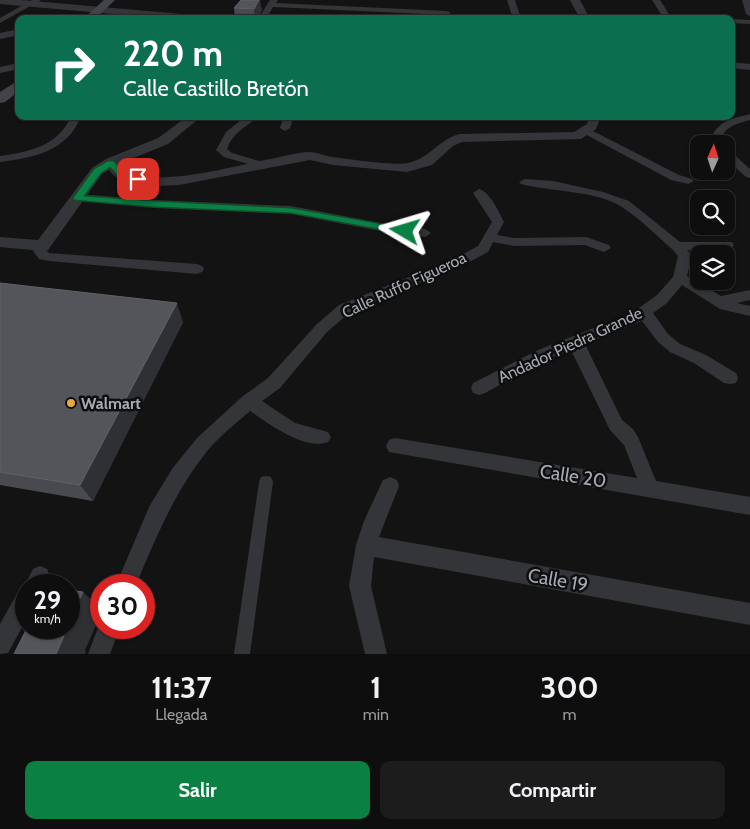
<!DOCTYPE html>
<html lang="es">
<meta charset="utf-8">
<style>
:root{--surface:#0e0e0f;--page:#1c1c1d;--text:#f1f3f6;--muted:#9b9c9e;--line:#2e2e2f;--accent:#0b8043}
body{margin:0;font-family:Cabin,sans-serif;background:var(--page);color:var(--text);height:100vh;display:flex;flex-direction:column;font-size:19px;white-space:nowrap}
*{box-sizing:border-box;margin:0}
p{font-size:16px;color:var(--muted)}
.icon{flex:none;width:28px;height:28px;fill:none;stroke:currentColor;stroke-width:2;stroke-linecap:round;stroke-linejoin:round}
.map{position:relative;height:654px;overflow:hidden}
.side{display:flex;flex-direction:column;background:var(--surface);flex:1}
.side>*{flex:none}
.top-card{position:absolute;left:15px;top:15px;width:720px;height:105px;border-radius:10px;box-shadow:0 1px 4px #0004,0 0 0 1px var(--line);background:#0b6e4f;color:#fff;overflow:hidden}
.needle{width:32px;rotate:3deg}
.controls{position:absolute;left:690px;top:135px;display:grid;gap:10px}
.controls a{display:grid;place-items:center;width:45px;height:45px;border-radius:10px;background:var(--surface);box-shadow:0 1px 4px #0004,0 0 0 1px var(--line);font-size:25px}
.speed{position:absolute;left:15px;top:574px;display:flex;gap:10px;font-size:25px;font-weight:700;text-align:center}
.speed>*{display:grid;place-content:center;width:65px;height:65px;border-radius:50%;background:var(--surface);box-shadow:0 1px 4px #0004,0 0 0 1px var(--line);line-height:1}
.speed small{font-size:12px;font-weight:400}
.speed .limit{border:8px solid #d22;background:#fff;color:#111}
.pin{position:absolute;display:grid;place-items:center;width:42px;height:42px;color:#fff;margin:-21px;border-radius:10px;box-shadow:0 2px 8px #0006}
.me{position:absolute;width:55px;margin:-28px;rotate:277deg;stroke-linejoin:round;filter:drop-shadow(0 0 4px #0008)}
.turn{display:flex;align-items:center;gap:18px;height:105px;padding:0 25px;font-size:22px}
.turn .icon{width:65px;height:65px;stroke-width:2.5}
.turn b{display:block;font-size:35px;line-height:42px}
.eta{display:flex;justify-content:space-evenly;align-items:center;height:85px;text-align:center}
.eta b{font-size:30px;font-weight:800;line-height:35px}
.cta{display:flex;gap:10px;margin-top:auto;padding:10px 25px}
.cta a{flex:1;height:58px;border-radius:10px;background:var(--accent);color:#fff;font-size:20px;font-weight:800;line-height:58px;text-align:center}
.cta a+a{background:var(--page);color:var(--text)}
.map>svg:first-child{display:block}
</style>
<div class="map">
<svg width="750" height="654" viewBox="0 0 750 654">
<rect width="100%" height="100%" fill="#131314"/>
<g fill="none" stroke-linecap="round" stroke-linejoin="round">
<!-- pedestrian -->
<polygon fill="#343539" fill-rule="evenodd" points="266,476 271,477 273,482 250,654 234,654 259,482 261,477"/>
<!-- minor -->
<g fill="#343539" fill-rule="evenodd">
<polygon points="32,0 41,0 0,23 0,18"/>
<polygon points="270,0 278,0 276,3 447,11 451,13 447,15 273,7 266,19 258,19"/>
<polygon points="507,0 515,0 521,19 513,19"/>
<polygon points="652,0 660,0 672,19 664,19"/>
<polygon points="742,0 750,0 750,16 746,14"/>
<polygon points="731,19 750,20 750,24 731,23"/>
<polygon points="731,62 750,64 750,70 731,68"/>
<polygon points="19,63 19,69 0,73 0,67"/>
<path d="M750 114V120C739 123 728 125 722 136L726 144H715L712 136C720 120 734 118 750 114Z"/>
<path d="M71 116H81C68 151 33 158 0 162V156C29 152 59 146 71 116Z"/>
<path d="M246 116H259C247 127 233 132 227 149L232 153 266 163 268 165 266 167 262 168 224 157 216 150 226 132Z"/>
<polygon points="284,116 294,116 290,128 285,131 280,128"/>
<polygon points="587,128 679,175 692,179 694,181 688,184 671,180 583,133 582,131 583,129"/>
<polygon points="726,150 730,151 750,169 750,178 746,177 726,159"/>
<path d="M525 179 553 181 603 192 629 201 680 242H732L734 245 732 248 727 249 687 250 692 256 687 276 721 296 750 290V300L737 303 750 306V316L720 309 682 285 667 303 653 313 668 334 680 344 706 355 736 373 738 378 736 383 730 384 724 383 694 363 670 352 658 342 642 321 585 344 622 420 633 429 638 437 656 481 750 497V515L389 452 386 446 389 440 395 438 637 478 624 445 610 430 571 350 550 358 485 393 479 395 473 393 471 388 473 383 538 350 632 313 657 295 673 277 678 256 672 249C656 235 640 219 622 207 595 190 551 192 521 184L519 182Z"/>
<path d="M479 189C490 192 499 212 504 222L497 235 514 238 586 237 609 245 611 248 604 252 585 245 514 246 493 242 488 252 462 266 349 313 327 332 280 388 262 401 295 423 328 432 331 437 328 442C305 451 268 423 250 411 236 423 220 436 208 450 175 491 156 537 136 585H116L149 507 172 469 197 438 243 396 268 378 317 324 339 305 452 260 478 246 492 222 473 193Z"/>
<polygon points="78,194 154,200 291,206 386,224 425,229 431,233 425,237 386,232 291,214 154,208 74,201 72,198 74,195"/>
<polygon points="42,242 47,243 49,246 47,251 49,253 197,264 202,266 204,269 202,272 197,274 49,261 39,259 33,251 37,243"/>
<polygon points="390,477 397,480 399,486 379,537 750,603 750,625 374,557 371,586 387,654 365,654 349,586 356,545 364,521 383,480"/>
<polygon points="40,566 47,569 50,576 46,585 26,585 26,589 25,585 33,569"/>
<polygon points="26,589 26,620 8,653 0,654 0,624 18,592"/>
<polygon points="101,620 101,628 120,628 110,654 88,654"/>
</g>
<!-- tertiary -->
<g fill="#343539" fill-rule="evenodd">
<polygon points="0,0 21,0 205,16 210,19 169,19 0,4"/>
<polygon points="570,0 580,0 590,19 580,19"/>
<polygon points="19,29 19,35 0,39 0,33"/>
<path d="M188 116H202L168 144 119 164C140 193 234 166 265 160 279 158 296 152 310 152 317 152 325 156 332 157 347 159 396 166 408 163 429 159 439 139 460 134L574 132 587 124 589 116H601L596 129 581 139 462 142 453 146 432 165 407 172 333 165 310 160 179 185C157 186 124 190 109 170L102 174 48 250 42 251 0 247V237L38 240 92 168 106 159 158 138Z"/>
</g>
<!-- secondary -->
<g fill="#424449" fill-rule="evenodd">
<polygon points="104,0 115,0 95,19 83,19"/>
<polygon points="19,80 19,91 5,102 0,103 0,92"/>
</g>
</g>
<!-- wall -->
<g fill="#494a4f">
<polygon points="234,8 262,10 257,19 235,19"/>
<polygon points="0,283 183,322 93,501 0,485"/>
</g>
<!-- shaded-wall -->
<g fill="#2f3033">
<polygon points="259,0 260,0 262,10 257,19 255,19 254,9"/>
<polygon points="177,303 183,322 93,501 80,485"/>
<polygon points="83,592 101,609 101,614 85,650 86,652 85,654 56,654 62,636 66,628 69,628 69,621"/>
</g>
<!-- building -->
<g fill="#53555a" stroke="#606268">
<polygon points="241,0 259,0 254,9 234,8"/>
<polygon points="0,283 177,303 80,485 0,472"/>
<polygon points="69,590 83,592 69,621"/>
<polygon points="42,628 66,628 62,636 64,636 56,654 14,654 26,630 39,632"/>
</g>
<!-- route -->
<path fill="#0b8043" stroke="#07532c" d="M108 161H114C126 178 130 170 143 179L138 182 120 178 110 167 101 173 84 196 154 201 291 208 405 228 410 231 405 234 291 213 154 207 74 200 73 198 94 169Z"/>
<!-- markers -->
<circle fill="#e7a938" stroke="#0e0e0f" stroke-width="2" cx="71" cy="403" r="5"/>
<g text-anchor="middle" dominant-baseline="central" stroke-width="5" stroke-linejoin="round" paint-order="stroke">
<!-- street labels -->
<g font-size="16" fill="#a5aab4" stroke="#0e0e0f">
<text transform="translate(404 285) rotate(-25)">Calle Ruffo Figueroa</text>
<text transform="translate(570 345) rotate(-25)">Andador Piedra Grande</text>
</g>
<!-- poi labels -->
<g font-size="16" font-weight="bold" fill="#a5aab4" stroke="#0e0e0f" text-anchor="start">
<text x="81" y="403">Walmart</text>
</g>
<!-- near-street labels -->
<g font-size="19" fill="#a5aab4" stroke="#0e0e0f">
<text transform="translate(573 476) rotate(9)">Calle 20</text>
<text transform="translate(558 580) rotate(10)">Calle 19</text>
</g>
</g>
</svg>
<div class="controls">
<a><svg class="needle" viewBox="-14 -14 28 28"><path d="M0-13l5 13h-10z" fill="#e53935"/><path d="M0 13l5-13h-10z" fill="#9b9c9e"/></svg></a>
<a><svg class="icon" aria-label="search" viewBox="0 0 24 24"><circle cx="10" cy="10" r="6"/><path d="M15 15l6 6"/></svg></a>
<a><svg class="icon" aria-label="layers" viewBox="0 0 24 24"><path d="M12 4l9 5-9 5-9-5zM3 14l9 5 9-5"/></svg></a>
</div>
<div class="speed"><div>29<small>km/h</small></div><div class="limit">30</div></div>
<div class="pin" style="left:138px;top:179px;background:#d93025"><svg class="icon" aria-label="arrive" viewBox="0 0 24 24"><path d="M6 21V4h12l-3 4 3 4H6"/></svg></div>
<svg class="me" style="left:405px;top:231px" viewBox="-20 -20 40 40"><path d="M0-17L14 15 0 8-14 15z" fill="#0b8043" stroke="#fff" stroke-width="4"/></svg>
<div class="top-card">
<div class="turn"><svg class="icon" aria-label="right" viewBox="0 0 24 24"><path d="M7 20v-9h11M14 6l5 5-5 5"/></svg><div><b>220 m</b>Calle Castillo Bretón</div></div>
</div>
</div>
<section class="side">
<div class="eta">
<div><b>11:37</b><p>Llegada</p></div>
<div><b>1</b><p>min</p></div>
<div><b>300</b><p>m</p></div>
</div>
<div class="cta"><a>Salir</a><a>Compartir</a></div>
</section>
